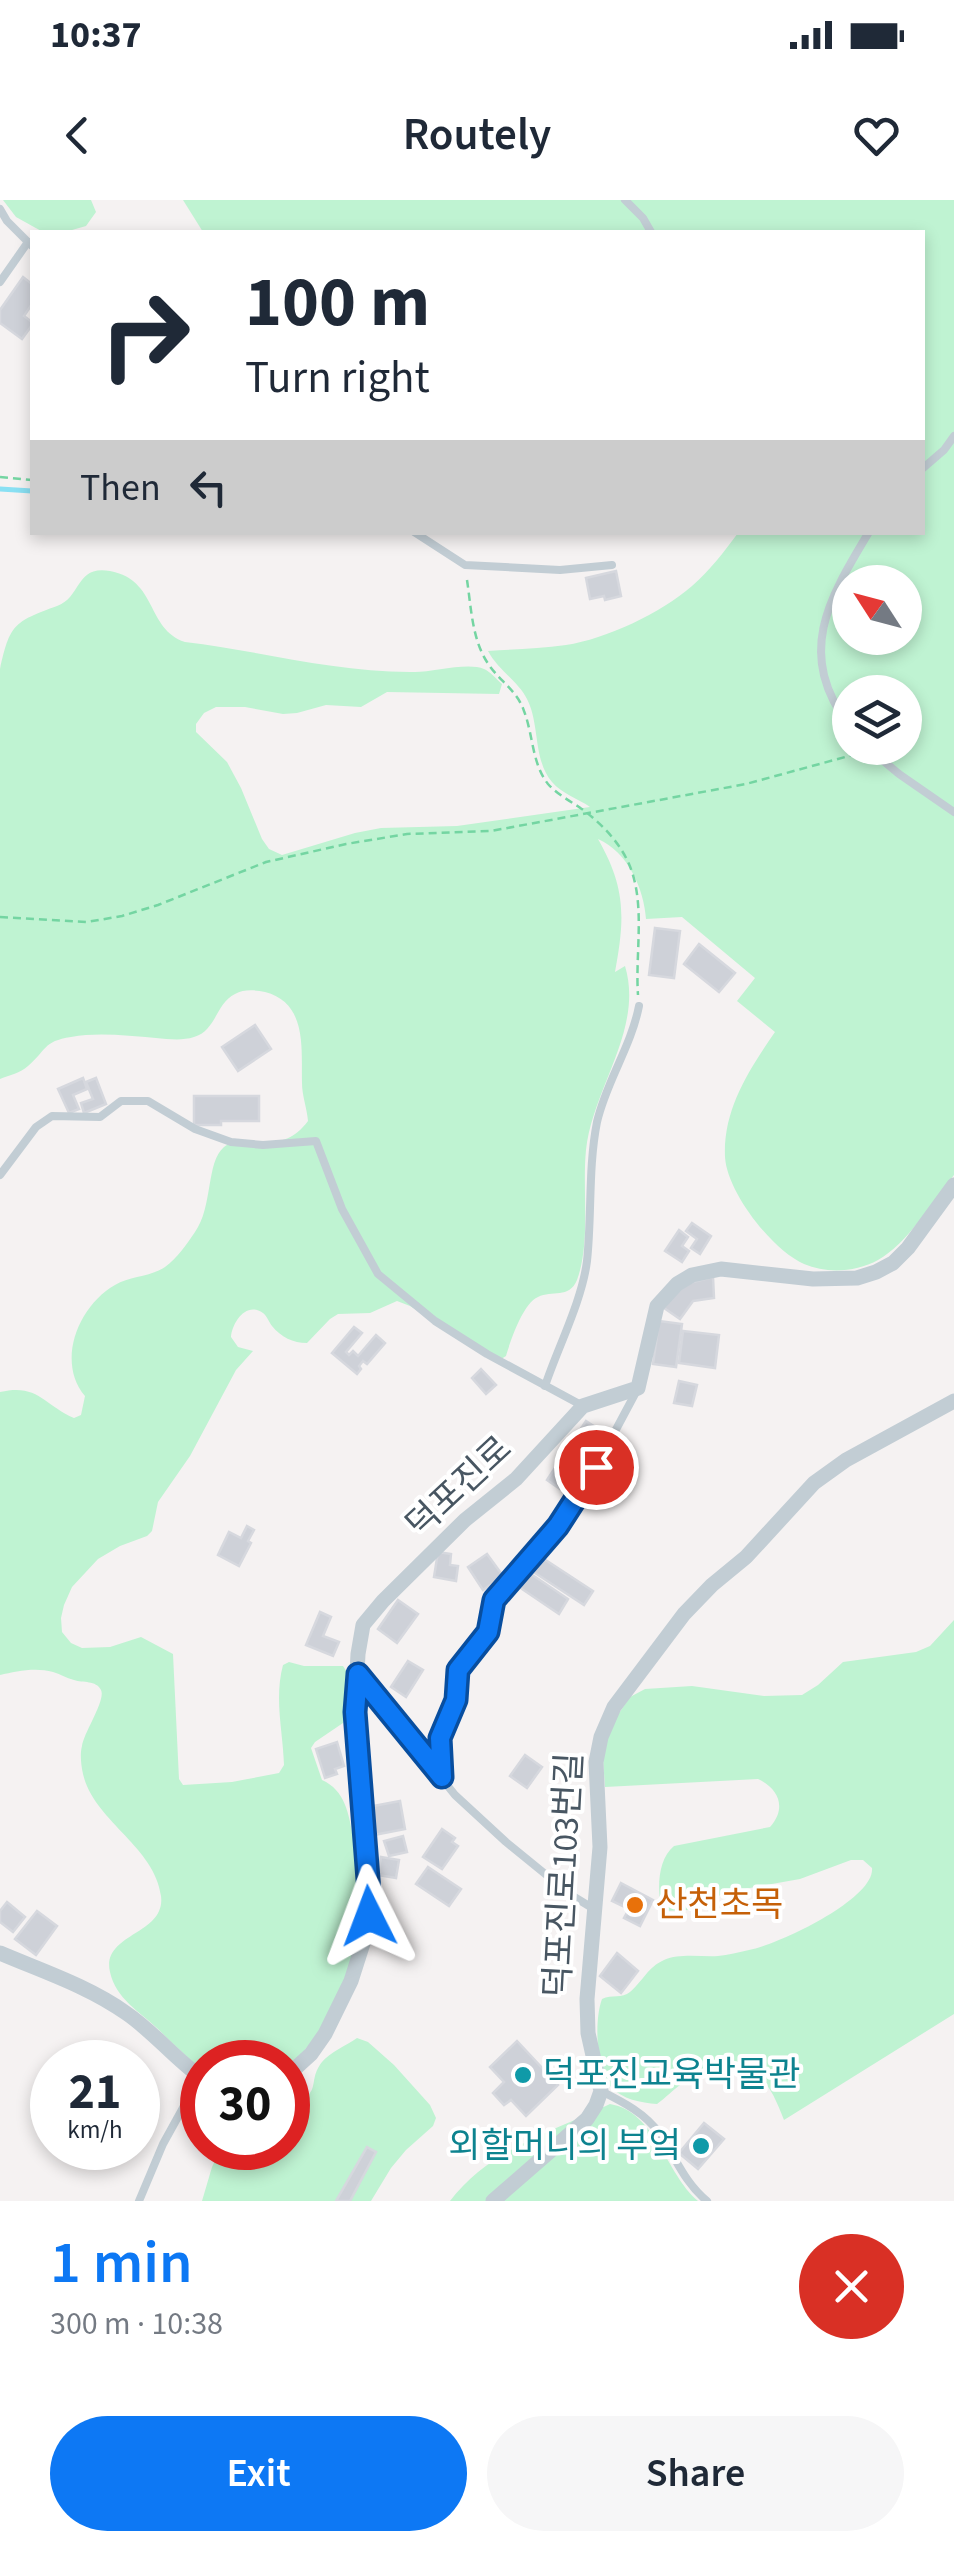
<!DOCTYPE html>
<meta charset="utf-8">
<style>
:root{--surface:#fff;--page:#f6f6f7;--text:#1f2937;--muted:#747a83;--accent:#0d78f4}
body{margin:0;font-family:"Source Sans 3","Noto Sans KR",sans-serif;background:var(--page);color:var(--text);height:100vh;display:flex;flex-direction:column;font-size:38px;white-space:nowrap}
*{box-sizing:border-box;margin:0}
p{font-size:32px;color:var(--muted)}
.icon{flex:none;width:55px;height:55px;fill:none;stroke:currentColor;stroke-width:2;stroke-linecap:round;stroke-linejoin:round}
.map{position:relative;height:2001px;overflow:hidden}
.drawer{display:flex;flex-direction:column;background:var(--surface);flex:1}
.drawer>*{flex:none}
.hud{position:absolute;left:30px;top:30px;width:895px;height:305px;border-radius:0px;box-shadow:0 5px 15px #0003;background:#fff;color:var(--text);overflow:hidden}
.needle{width:65px;rotate:306deg}
.tools{position:absolute;left:832px;top:365px;display:grid;gap:20px}
.tools a{display:grid;place-items:center;width:90px;height:90px;border-radius:50%;background:var(--surface);box-shadow:0 5px 15px #0003;font-size:50px}
.speed{position:absolute;left:30px;top:1840px;display:flex;gap:20px;font-size:50px;font-weight:700;text-align:center}
.speed>*{display:grid;place-content:center;width:130px;height:130px;border-radius:50%;background:var(--surface);box-shadow:0 5px 15px #0003;line-height:1}
.speed small{font-size:25px;font-weight:400}
.speed .limit{border:15px solid #d22;background:#fff;color:#111}
.pin{position:absolute;display:grid;place-items:center;width:85px;height:85px;color:#fff;margin:-42px;border:5px solid #fff;border-radius:50%;box-shadow:0 2px 10px #0007}
.me{position:absolute;width:110px;margin:-55px;rotate:357deg;stroke-linejoin:round;filter:drop-shadow(0 0 8px #0008)}
.turn{display:flex;align-items:center;gap:35px;height:210px;padding:0 50px;font-size:45px}
.turn .icon{width:130px;height:130px;stroke-width:2.5}
.turn b{display:block;font-size:70px;line-height:85px}
.then{display:flex;align-items:center;height:95px;padding:0 50px;background:#0003;gap:20px;font-size:38px}
.round{display:grid;place-items:center;flex:none;width:105px;height:105px;border-radius:52px;background:var(--page)}
.headline{display:flex;align-items:center;justify-content:space-between;height:170px;padding:0 50px}
h1{font-size:60px;font-weight:600;line-height:75px;color:var(--accent)}
.cta{display:flex;gap:20px;margin-top:auto;padding:20px 50px}
.cta a{flex:1;height:115px;border-radius:60px;background:var(--accent);color:#fff;font-size:40px;font-weight:600;line-height:115px;text-align:center}
.cta a+a{background:var(--page);color:var(--text)}
.status{display:flex;justify-content:space-between;align-items:center;height:70px;padding:0 50px;background:var(--surface);direction:ltr}
.status svg{height:28px;fill:currentColor}
header{display:flex;justify-content:space-between;align-items:center;height:130px;padding:0 50px;background:var(--surface);font-size:45px;font-weight:600}
.map>svg:first-child{display:block}
</style>
<div class="status"><b>10:37</b><svg viewBox="0 0 49 12"><path d="M0 12V9h3v3zM5 12V6h3v6zM10 12V3h3v9zM15 12V0h3v12zM26 1h20v11H26zM47 4h2v5h-2z"/></svg></div>
<header><svg class="icon" aria-label="back" viewBox="0 0 24 24"><path d="M15 5l-7 7 7 7"/></svg>Routely<svg class="icon" aria-label="heart" viewBox="0 0 24 24"><path d="M12 20l-8-8c-3-5 5-10 8-4 3-6 11-1 8 4z"/></svg></header>
<div class="map">
<svg width="954" height="2001" viewBox="0 0 954 2001">
<rect width="100%" height="100%" fill="#f5f2f2"/>
<!-- green -->
<g fill="#bff3d2" fill-rule="evenodd">
<polygon points="3,0 91,0 96,12 86,26 65,32 43,32 16,17"/>
<path d="M183 0H954V975C933 1001 907 1044 878 1060 856 1072 827 1074 804 1064 772 1050 727 992 725 957 723 909 749 870 775 832L737 801 755 778 682 717 646 719C644 689 628 652 598 639 626 688 625 718 615 772L625 766C644 829 593 887 586 950 582 990 591 1042 577 1080 569 1099 552 1090 538 1097 523 1103 510 1142 506 1156L498 1161 410 1106 397 1101 370 1113 338 1114 330 1119 307 1143C293 1143 281 1137 272 1126 269 1122 267 1116 263 1113 246 1101 232 1123 231 1137L238 1147 253 1151 236 1170 190 1256 158 1302 152 1331 147 1336 120 1346 98 1359 72 1387 64 1405 61 1418 62 1432 71 1443 82 1448 110 1447 141 1437 173 1454 179 1579 183 1585 232 1582 279 1573 284 1565C283 1531 274 1499 283 1465L289 1462 304 1466H343L347 1472 343 1523 315 1542 311 1548 322 1580C345 1590 349 1614 353 1638 357 1660 362 1685 361 1707 361 1758 328 1835 288 1866V1862H202V1870C187 1857 172 1843 158 1829 139 1811 116 1799 110 1772 101 1733 166 1735 161 1696 154 1644 90 1620 82 1569 81 1562 80 1553 82 1546 84 1532 106 1500 101 1490 96 1480 83 1483 74 1480 66 1478 60 1474 53 1472 36 1467 16 1471 0 1475V1192C38 1183 44 1205 74 1218L81 1215 85 1196C56 1162 78 1106 115 1085 130 1076 150 1077 165 1067 177 1058 187 1044 195 1032 213 1007 206 962 224 947 244 930 279 960 308 921 307 908 302 896 302 883 301 850 308 803 265 792 255 790 244 789 235 794 216 803 216 831 194 837 182 841 168 839 156 838 128 836 99 832 71 837 43 841 46 851 28 866 20 873 10 875 0 879V469C10 425 13 422 57 406 82 397 75 365 110 371 158 380 146 429 185 442 261 451 337 473 415 472 433 472 468 462 484 469 491 472 496 479 502 484L499 494 387 492 361 507 326 505 297 513 283 514 245 507H216L204 513 196 524V532L227 562 241 588 262 639 269 649 282 655 355 633 381 628 457 626 590 607C579 599 562 594 552 582 533 560 540 524 527 499 518 481 498 470 488 451 514 449 540 449 566 445 606 439 661 413 692 386 710 370 724 352 738 333L922 332V32H203ZM850 382H905V438H850ZM850 492H905V548H850Z"/>
<path d="M954 1420V1814L784 1920C767 1876 755 1860 706 1876 698 1878 689 1880 682 1884 673 1889 666 1898 657 1904 641 1903 622 1899 611 1887 596 1869 594 1820 602 1799 612 1794 622 1799 630 1792 643 1781 648 1767 664 1760 680 1753 701 1757 718 1756 728 1755 739 1752 749 1750 777 1745 875 1699 872 1668L863 1660H851L800 1679 733 1691 709 1699 690 1710 662 1711C657 1691 657 1660 674 1646L770 1627C787 1608 779 1589 758 1579L605 1587 603 1559 607 1540 615 1519 630 1497 645 1489 692 1486 764 1496 802 1495 818 1485 843 1462 916 1452 930 1446Z"/>
<path d="M357 1838 368 1842 394 1865 430 1905 436 1918 433 1926 406 1950 391 1968 371 2001H202L212 1967 221 1948H288V1905C325 1894 306 1882 322 1862 329 1853 347 1845 357 1838Z"/>
<path d="M610 1904C656 1912 666 1974 698 2001H450C490 1948 553 1932 610 1904Z"/>
</g>
<g fill="none" stroke-linecap="round" stroke-linejoin="round">
<!-- stream -->
<polyline stroke="#89e0f3" stroke-width="5" points="0,289 32,291"/>
</g>
<!-- building -->
<g fill="#ced1d8" stroke="#d6d8de" stroke-width="2.5">
<polygon points="23,77 32,84 32,104 24,116 32,122 32,125 22,139 0,123 0,110"/>
<polygon points="616,371 621,396 605,400 604,396 590,399 586,378"/>
<polygon points="655,728 680,731 674,778 649,775"/>
<polygon points="699,744 735,773 719,792 684,764"/>
<polygon points="255,825 271,849 238,871 222,847"/>
<polygon points="83,878 87,889 73,895 79,909 69,913 58,889"/>
<polygon points="96,878 106,904 84,913 81,903 93,899 86,882"/>
<polygon points="194,896 259,896 259,921 221,921 221,925 194,925"/>
<polygon points="692,1023 711,1036 700,1054 691,1048 697,1039 686,1031"/>
<polygon points="679,1030 688,1037 682,1046 689,1051 682,1062 665,1051"/>
<polygon points="713,1077 714,1098 693,1101 680,1119 664,1108 681,1085"/>
<polygon points="659,1121 682,1124 676,1167 653,1164"/>
<polygon points="354,1127 362,1133 346,1152 349,1155 353,1151 358,1156 376,1135 385,1143 367,1164 363,1161 359,1166 361,1169 357,1174 332,1153"/>
<polygon points="683,1131 719,1135 715,1168 679,1163"/>
<polygon points="481,1169 496,1185 486,1194 472,1178"/>
<polygon points="679,1181 697,1185 692,1206 674,1203"/>
<polygon points="586,1221 600,1230 560,1289 547,1280"/>
<polygon points="247,1326 254,1330 248,1341 251,1343 239,1366 218,1355 229,1332 241,1338"/>
<polygon points="438,1352 451,1354 450,1365 458,1366 456,1381 434,1377"/>
<polygon points="487,1354 503,1376 483,1390 468,1367"/>
<polygon points="541,1357 593,1391 584,1405 532,1371"/>
<polygon points="528,1372 568,1399 559,1414 519,1387"/>
<polygon points="398,1400 418,1414 397,1443 378,1429"/>
<polygon points="320,1412 331,1417 323,1436 339,1442 333,1456 306,1445"/>
<polygon points="408,1461 423,1470 406,1497 391,1487"/>
<polygon points="337,1542 344,1566 335,1569 337,1574 325,1578 316,1549"/>
<polygon points="525,1555 542,1567 527,1588 510,1576"/>
<polygon points="400,1601 405,1629 374,1635 368,1607"/>
<polygon points="442,1629 455,1638 452,1642 458,1646 442,1669 423,1657"/>
<polygon points="403,1636 407,1652 389,1656 384,1641"/>
<polygon points="381,1657 399,1660 396,1678 378,1675"/>
<polygon points="428,1667 461,1689 449,1706 416,1684"/>
<polygon points="621,1683 653,1700 640,1726 624,1718 629,1709 612,1701"/>
<polygon points="7,1702 25,1717 13,1732 0,1722 0,1711"/>
<polygon points="37,1711 57,1726 36,1755 15,1739"/>
<polygon points="617,1753 638,1771 621,1793 600,1776"/>
<polygon points="517,1841 558,1885 526,1916 511,1900 504,1905 493,1893 504,1882 490,1867"/>
<polygon points="704,1923 724,1939 698,1969 679,1953"/>
<polygon points="367,1947 376,1952 350,2001 336,2001"/>
</g>
<g fill="none" stroke-linecap="round" stroke-linejoin="round">
<!-- path -->
<g stroke="#74d5a2" stroke-width="2.5" stroke-dasharray="8 5" stroke-linecap="butt">
<polyline points="0,277 32,280"/>
<path d="M467 380C471 406 472 439 487 462 498 480 517 490 524 511 533 534 532 564 548 584 556 593 568 600 579 607 599 621 619 641 629 664 646 704 635 752 638 795"/>
<polyline points="0,717 87,722 122,716 158,705 266,662 346,644 407,634 491,631 746,584 860,553"/>
</g>
<!-- lane -->
<g stroke="#c2cdd4" stroke-width="8">
<polyline points="625,0 643,18 651,32"/>
<polyline points="0,9 7,21 32,46"/>
<polyline points="0,82 28,42"/>
<polyline points="922,269 944,250 954,236"/>
<polyline points="414,332 465,365 560,370 612,365"/>
<path d="M850 527C795 454 828 400 869 332"/>
<polyline points="868,548 899,574 954,612"/>
<polyline points="0,975 36,927 52,916 100,917 121,901 148,901 195,929 231,942 263,945 316,941 342,1009 378,1074 435,1121 487,1154 583,1206"/>
<path d="M545 1186C558 1147 582 1101 587 1061 592 1015 588 968 597 922 606 882 631 847 639 806"/>
<polyline points="358,1474 455,1595 506,1642 571,1695 594,1709"/>
<polyline points="442,1577 440,1538 456,1500 457,1470 488,1432 494,1400 558,1326 596,1267 636,1192"/>
<path d="M601 1891C623 1902 645 1913 660 1934 676 1958 684 1982 707 2001"/>
<polyline points="139,2001 163,1944 200,1877"/>
</g>
<!-- street -->
<g stroke="#c2cdd4" stroke-width="15">
<path d="M0 1753C42 1771 88 1786 126 1813 154 1832 175 1859 202 1878"/>
<polyline points="288,1875 311,1854 325,1834 351,1781 366,1734 369,1692 355,1512 358,1454 363,1425 383,1401 465,1320 516,1279 583,1206 638,1188 657,1106 677,1084 692,1075 721,1069 813,1079 857,1078 876,1072 893,1063 908,1048 954,985"/>
<polyline points="493,2001 587,1919 596,1905 601,1891 588,1833 587,1799 600,1647 596,1562 601,1537 614,1507 684,1414 712,1385 746,1357 814,1283 846,1260 954,1201"/>
</g>
</g>
<g fill="none" stroke-linecap="round" stroke-linejoin="round">
<defs>
<polyline id="route" points="369,1716 369,1692 355,1512 358,1474 442,1577 440,1538 456,1500 458,1470 488,1432 494,1400 558,1326 596,1267"/>
</defs>
<!-- route casing -->
<use href="#route" stroke="#084e9f" stroke-width="25"/>
<!-- route -->
<use href="#route" stroke="#0d78f4" stroke-width="18"/>
</g>
<!-- markers -->
<circle fill="#e8710a" stroke="#fff" stroke-width="4" cx="635" cy="1705" r="10"/>
<g fill="#0f9aa8" stroke="#fff" stroke-width="4">
<circle cx="523" cy="1875" r="10"/>
<circle cx="701" cy="1946" r="10"/>
</g>
<g text-anchor="middle" dominant-baseline="central" stroke-width="8" stroke-linejoin="round" paint-order="stroke">
<!-- street labels -->
<g font-size="35" fill="#485662" stroke="#fff">
<text transform="translate(459 1287) rotate(-43)">덕포진로</text>
<text transform="translate(564 1675) rotate(-87)">덕포진로103번길</text>
</g>
<!-- food labels -->
<g font-size="35" fill="#c56008" stroke="#fff" text-anchor="start">
<text x="655" y="1705">산천초목</text>
</g>
<!-- culture labels -->
<g font-size="35" fill="#0d838f" stroke="#fff" text-anchor="start">
<text x="543" y="1875">덕포진교육박물관</text>
<text x="681" y="1946" text-anchor="end">외할머니의 부엌</text>
</g>
</g>
</svg>
<div class="tools">
<a><svg class="needle" viewBox="-14 -14 28 28"><path d="M0-13l5 13h-10z" fill="#e53935"/><path d="M0 13l5-13h-10z" fill="#747a83"/></svg></a>
<a><svg class="icon" aria-label="layers" viewBox="0 0 24 24"><path d="M12 4l9 5-9 5-9-5zM3 14l9 5 9-5"/></svg></a>
</div>
<div class="speed"><div>21<small>km/h</small></div><div class="limit">30</div></div>
<div class="pin" style="left:596px;top:1267px;background:#d93025"><svg class="icon" aria-label="arrive" viewBox="0 0 24 24"><path d="M6 21V4h12l-3 4 3 4H6"/></svg></div>
<svg class="me" style="left:369px;top:1716px" viewBox="-20 -20 40 40"><path d="M0-17L14 15 0 8-14 15z" fill="#0d78f4" stroke="#fff" stroke-width="4"/></svg>
<div class="hud">
<div class="turn"><svg class="icon" aria-label="right" viewBox="0 0 24 24"><path d="M7 20v-9h11M14 6l5 5-5 5"/></svg><div><b>100 m</b>Turn right</div></div>
<div class="then">Then<svg class="icon" aria-label="left" viewBox="0 0 24 24"><path d="M17 20v-9H6M10 6l-5 5 5 5"/></svg></div>
</div>
</div>
<section class="drawer">
<div class="headline"><div><h1>1 min</h1><p>300 m · 10:38</p></div><a class="round" style="background:#d93025;color:#fff"><svg class="icon" aria-label="close" viewBox="0 0 24 24"><path d="M6 6l12 12M18 6L6 18"/></svg></a></div>
<div class="cta"><a>Exit</a><a>Share</a></div>
</section>
